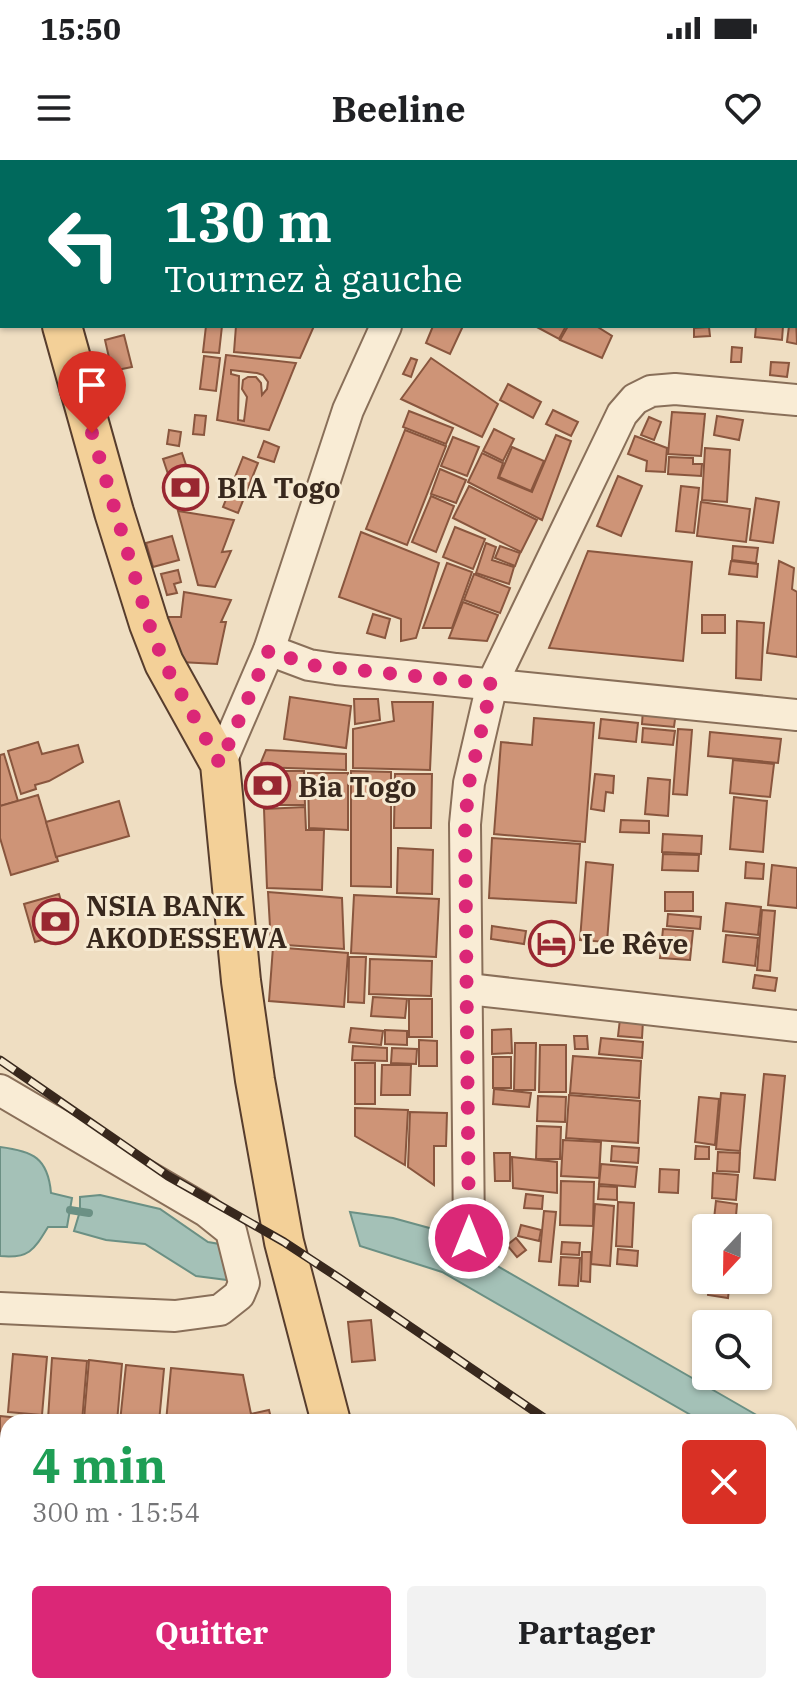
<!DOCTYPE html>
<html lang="fr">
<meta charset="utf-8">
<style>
:root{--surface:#fff;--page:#f2f2f2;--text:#202124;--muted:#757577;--accent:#db2777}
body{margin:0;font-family:"IBM Plex Serif",serif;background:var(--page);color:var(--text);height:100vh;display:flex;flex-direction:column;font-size:30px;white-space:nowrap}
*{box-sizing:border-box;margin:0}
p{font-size:26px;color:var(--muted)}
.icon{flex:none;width:44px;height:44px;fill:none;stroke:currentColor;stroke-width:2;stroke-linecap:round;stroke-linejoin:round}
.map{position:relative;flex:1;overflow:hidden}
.drawer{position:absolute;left:0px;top:1254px;width:798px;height:280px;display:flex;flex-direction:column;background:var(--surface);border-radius:24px 24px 0 0;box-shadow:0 2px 6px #0004}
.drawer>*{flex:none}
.banner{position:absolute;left:0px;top:0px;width:798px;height:168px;box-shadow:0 2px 6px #0004;background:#00695c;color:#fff;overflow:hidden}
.needle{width:52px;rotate:202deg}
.buttons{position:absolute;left:692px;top:1054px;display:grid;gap:16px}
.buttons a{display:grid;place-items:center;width:80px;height:80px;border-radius:8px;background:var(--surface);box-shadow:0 2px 6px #0004;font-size:40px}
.pin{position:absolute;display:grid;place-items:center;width:68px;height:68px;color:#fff;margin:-82px -34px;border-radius:50% 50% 50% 0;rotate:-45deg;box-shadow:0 0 8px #0007}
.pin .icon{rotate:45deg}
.me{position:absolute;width:88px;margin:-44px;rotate:0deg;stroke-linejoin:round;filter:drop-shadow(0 0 6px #0008)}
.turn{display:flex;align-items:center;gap:28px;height:168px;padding:0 32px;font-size:36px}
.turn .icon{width:104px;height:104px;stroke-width:2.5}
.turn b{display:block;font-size:56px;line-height:68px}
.round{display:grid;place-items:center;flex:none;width:84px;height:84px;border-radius:8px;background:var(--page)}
.overview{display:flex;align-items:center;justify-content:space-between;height:136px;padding:0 32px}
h1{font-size:48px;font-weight:700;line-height:60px;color:#1e9e55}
.action{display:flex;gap:16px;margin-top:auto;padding:16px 32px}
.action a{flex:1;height:92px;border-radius:8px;background:var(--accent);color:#fff;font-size:32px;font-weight:700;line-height:92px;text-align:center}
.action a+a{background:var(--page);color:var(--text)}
.status{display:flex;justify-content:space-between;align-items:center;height:56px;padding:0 40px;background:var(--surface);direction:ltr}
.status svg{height:22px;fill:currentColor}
header{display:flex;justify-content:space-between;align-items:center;height:104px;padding:0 32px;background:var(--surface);font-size:36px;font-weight:700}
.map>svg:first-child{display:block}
</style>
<div class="status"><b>15:50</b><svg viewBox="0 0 49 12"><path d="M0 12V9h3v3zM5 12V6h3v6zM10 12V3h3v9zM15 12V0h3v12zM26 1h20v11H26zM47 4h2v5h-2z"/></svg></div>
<header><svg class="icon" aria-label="menu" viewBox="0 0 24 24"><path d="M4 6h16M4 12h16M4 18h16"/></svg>Beeline<svg class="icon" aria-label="heart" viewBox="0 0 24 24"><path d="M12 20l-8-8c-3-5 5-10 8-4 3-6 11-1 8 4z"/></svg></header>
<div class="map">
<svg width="797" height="1534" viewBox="0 0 797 1534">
<rect width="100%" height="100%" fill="#efdec2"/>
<!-- water -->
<g fill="#a4c1b7" stroke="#6b9084" stroke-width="2">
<path d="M0 987C33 991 48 998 51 1033L72 1038 67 1067H48C34 1090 29 1099 0 1096Z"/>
<polygon points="100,1035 160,1049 208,1082 225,1085 235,1121 196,1116 145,1084 106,1080 74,1071 80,1051 80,1037"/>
<polygon points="350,1052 393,1058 433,1069 760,1257 757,1262 703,1262 442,1112 360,1086"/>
</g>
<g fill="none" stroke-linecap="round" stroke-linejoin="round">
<!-- stream -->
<polyline stroke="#6b9084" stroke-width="8" points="70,1050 89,1053"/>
</g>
<!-- building -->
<g fill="#ce9477" stroke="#89563e" stroke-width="2" fill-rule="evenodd">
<polygon points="147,0 214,0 147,2"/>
<polygon points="303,0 364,0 374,2 303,2"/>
<polygon points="796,158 797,184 787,182 789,166 796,166"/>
<polygon points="206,166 222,166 219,193 203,192"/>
<polygon points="236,166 314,166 300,198 234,192"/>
<polygon points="433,166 463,166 450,194 426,183"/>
<polygon points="535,166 566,166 559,179"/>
<polygon points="568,166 596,166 612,176 602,198 560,180"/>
<polygon points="756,166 783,166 782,180 755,177"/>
<polygon points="709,167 710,176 694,177 694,168"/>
<polygon points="124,175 132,207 112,211 105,180"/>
<polygon points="732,187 742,188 741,202 731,202"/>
<path d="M226 195 296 203 269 270 217 260ZM231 210 257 213 263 215 268 222 267 229 262 235 261 223 256 217H248L243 220 242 229 247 237 244 261 238 260 239 216 231 214Z"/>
<polygon points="204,196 220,198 216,231 200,229"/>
<polygon points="411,198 417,200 411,217 403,214"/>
<polygon points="431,198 498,244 482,277 401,239"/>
<polygon points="771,202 789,203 787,217 770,215"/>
<polygon points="508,224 541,242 533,258 500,240"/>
<polygon points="553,250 578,262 571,276 546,264"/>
<polygon points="409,251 453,268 446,284 403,267"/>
<polygon points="672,252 705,254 701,296 668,294"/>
<polygon points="195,255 206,256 204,275 193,274"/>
<polygon points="717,256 743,260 739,280 714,275"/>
<polygon points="649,257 661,262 654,280 641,275"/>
<polygon points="494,269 514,279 503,301 483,291"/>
<polygon points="169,270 181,272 179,286 167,284"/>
<polygon points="405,270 446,286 407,385 366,369"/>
<polygon points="556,275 571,281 542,360 468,322 482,293 503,303 498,318 532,332"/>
<polygon points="635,276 667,288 665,312 646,311 647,301 628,294"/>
<polygon points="453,277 479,287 467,316 441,306"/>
<polygon points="264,281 279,287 274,302 258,297"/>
<polygon points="512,287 544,301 531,331 499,317"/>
<polygon points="705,288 730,290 727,342 702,340"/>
<polygon points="182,293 198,341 179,347 163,299"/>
<polygon points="243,297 258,303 238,353 223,347"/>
<polygon points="669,297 693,298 693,304 702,304 701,316 668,314"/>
<polygon points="440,309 466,320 456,343 431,334"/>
<polygon points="618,316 642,326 621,376 597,366"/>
<polygon points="469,326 537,360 521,392 453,358"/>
<polygon points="681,326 699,328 694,373 676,371"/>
<polygon points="431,336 454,346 436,392 412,382"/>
<polygon points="756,338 779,342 773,383 750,380"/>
<polygon points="701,342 750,349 746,382 697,376"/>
<polygon points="178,351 234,360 222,392 231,391 215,427 198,425"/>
<polygon points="455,367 485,379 473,409 443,397"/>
<polygon points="361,372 439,403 416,478 401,481 401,459 339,437"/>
<polygon points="172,376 179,400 153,407 146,383"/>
<polygon points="486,383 496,387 492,400 514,407 509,424 476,413"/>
<polygon points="500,386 520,393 515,406 495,398"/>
<polygon points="733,386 758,388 756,403 732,400"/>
<polygon points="588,391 692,402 683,501 549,488"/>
<polygon points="731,401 758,404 757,417 729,414"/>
<polygon points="779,401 794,408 792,429 797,432 797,497 767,493"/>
<polygon points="447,403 472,412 452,468 423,468"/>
<polygon points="178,410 181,422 174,424 177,433 167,435 161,414"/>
<polygon points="474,414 510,428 500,453 464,440"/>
<polygon points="184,432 231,440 221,462 226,462 217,504 180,502 166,457 181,457"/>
<polygon points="463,442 498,455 487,481 449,478"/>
<polygon points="373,454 390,459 385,478 367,473"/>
<rect x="702" y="455" width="23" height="18"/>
<polygon points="737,461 764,463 761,520 736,518"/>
<polygon points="290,537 351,546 346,588 284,579"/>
<polygon points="354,539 378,539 380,560 355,564"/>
<polygon points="392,542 433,542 430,610 353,608 353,569 394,561"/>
<polygon points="643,549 676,552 674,567 642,564"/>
<polygon points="534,558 594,563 585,682 494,674 501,582 532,585"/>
<polygon points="601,559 638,563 636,582 599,578"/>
<polygon points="643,568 675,571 673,585 642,582"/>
<polygon points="678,569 692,570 687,635 673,634"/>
<polygon points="710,572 781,579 778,603 708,596"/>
<polygon points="38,582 42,594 78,585 83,602 49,621 35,625 36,629 21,634 8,591"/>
<polygon points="266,590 346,594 346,610 259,607"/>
<polygon points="4,594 18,641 0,646 0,595"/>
<polygon points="733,600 774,604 770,637 730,633"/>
<polygon points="262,611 304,611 305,645 262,645"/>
<polygon points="351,611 391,612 391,727 351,726"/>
<polygon points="308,613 348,613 348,670 309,668"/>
<polygon points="395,614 432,614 431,668 394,668"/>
<polygon points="595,614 614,616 613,633 606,632 604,651 591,649"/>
<polygon points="648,618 670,620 668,656 645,654"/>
<polygon points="38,635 58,701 11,715 0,678 0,646"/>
<polygon points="734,637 767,641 763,692 730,689"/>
<polygon points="119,641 129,676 56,697 46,662"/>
<polygon points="305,647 306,670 324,670 322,730 267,728 264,649"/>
<polygon points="621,660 649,661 649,673 620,672"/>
<polygon points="663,674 702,676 701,694 662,692"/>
<polygon points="492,678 580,684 576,743 489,738"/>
<polygon points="398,688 433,690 432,734 397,733"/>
<polygon points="663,694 699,695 698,711 662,710"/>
<polygon points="586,702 613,705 607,782 580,780"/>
<polygon points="746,702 764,704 763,719 745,718"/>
<polygon points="772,705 797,708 797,748 768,745"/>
<polygon points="268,732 342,738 344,789 271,784"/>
<rect x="665" y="732" width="28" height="19"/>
<polygon points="59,734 70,772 35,782 24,744"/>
<polygon points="354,735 439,739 436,797 351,793"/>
<polygon points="726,743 761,747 758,775 723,771"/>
<polygon points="762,750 775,751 770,811 757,810"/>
<polygon points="668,754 701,757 700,769 667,766"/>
<polygon points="492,766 526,771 524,784 491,779"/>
<polygon points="663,769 693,771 690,800 660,798"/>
<polygon points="726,775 758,778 755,806 723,802"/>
<polygon points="273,787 348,793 344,847 269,841"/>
<polygon points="349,797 366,797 364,843 348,842"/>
<polygon points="370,799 432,801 431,836 369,834"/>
<polygon points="755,815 777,818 775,831 753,828"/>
<polygon points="373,837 407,839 405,858 371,856"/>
<rect x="409" y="839" width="23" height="38"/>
<polygon points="620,859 643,861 642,878 618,876"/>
<polygon points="351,868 383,871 381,885 349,882"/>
<polygon points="511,869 512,893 492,894 492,870"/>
<polygon points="385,870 407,871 407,885 385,884"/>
<polygon points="574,876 587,876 588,889 575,889"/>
<polygon points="601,878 643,882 642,898 599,894"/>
<polygon points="419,880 437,881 437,906 419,906"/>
<polygon points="515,883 536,883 535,930 514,930"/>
<polygon points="540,885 566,885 566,932 539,932"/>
<polygon points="353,886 387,888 387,901 352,900"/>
<polygon points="392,888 417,889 416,904 391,903"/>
<polygon points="573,896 641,901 639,938 570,933"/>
<rect x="493" y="897" width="18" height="31"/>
<rect x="355" y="903" width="20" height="41"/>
<polygon points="382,905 411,905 410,935 381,935"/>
<polygon points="764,914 785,916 775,1020 754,1018"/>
<polygon points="494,929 531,933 529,947 493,944"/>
<polygon points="721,933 745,935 740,991 716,989"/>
<polygon points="569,935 640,941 638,983 566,978"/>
<polygon points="538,936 566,937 565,962 537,961"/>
<polygon points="699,937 719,939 715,985 695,982"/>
<polygon points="355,948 408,950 405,1005 355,976"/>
<polygon points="410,952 447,953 446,986 434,986 434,1025 408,1007"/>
<polygon points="537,966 561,967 560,999 536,999"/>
<polygon points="563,980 601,982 599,1018 561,1016"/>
<polygon points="612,986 639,988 638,1003 611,1001"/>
<polygon points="696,986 709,987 709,999 695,999"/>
<polygon points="718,992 740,993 739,1012 717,1011"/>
<polygon points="494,993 510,993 510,1021 495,1021"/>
<polygon points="512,997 557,1002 557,1033 513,1028"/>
<polygon points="601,1004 637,1007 635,1027 599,1024"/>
<polygon points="660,1009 679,1010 678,1033 659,1032"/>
<polygon points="713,1013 738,1015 736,1040 712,1038"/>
<polygon points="561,1021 594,1022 593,1066 560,1065"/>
<polygon points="599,1026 617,1027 617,1040 598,1039"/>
<polygon points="526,1034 543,1036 542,1049 524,1048"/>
<polygon points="716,1041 737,1044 735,1068 713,1068"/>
<polygon points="618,1042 634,1043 632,1087 616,1086"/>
<polygon points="595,1044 614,1046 610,1106 591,1104"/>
<polygon points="544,1051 556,1052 551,1102 539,1101"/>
<polygon points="521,1065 541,1070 539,1081 518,1076"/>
<polygon points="516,1078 526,1090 517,1097 507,1085"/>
<polygon points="562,1082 580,1083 579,1095 561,1094"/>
<polygon points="618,1089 638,1091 637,1106 617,1104"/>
<polygon points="582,1092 591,1092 590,1122 581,1121"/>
<polygon points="561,1097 580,1098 578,1126 559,1125"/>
<polygon points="709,1120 730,1120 728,1138 708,1135"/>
<polygon points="371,1160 375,1200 352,1202 348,1162"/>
<polygon points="13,1194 47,1197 42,1255 8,1252"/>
<polygon points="52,1198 87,1201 82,1262 48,1259"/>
<polygon points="89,1200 122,1204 117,1262 84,1259"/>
<polygon points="126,1205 164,1209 159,1262 120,1262"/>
<polygon points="171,1208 243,1215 251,1254 269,1250 272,1262 166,1262"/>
<polygon points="0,1256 41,1260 8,1262 8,1320 0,1319"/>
<polygon points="0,1343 8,1344 8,1455 0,1454"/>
<polygon points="0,1482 8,1483 8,1510 0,1509"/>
<polygon points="163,1526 187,1526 184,1534 160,1534"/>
</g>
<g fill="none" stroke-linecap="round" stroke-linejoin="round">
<defs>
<g id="minor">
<polyline points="470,2 471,0"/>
<polyline points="269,490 309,505 336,509 797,555"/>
<polyline points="220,604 269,490 348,250 386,166"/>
<polyline points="468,829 797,866"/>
<polyline points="0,930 206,1051 231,1071 244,1123 239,1135 220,1150 175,1156 0,1148"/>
<polyline points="469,1078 465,664 469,623 492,524 622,254 635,239 651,231 675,229 797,240"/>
<polyline points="0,1325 8,1326"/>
<polyline points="0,1465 8,1466"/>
<polyline points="342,1526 365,1534"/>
<polyline points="84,1534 88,1526"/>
</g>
<g id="major">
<polyline points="26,0 26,2"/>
<polyline points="62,166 114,352 149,464 164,503 220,604 241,821 255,920 284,1082 331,1262"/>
<polyline points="467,1526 474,1534"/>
<polyline points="601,1526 601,1534"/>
<polyline points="629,1526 642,1534"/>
</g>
</defs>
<!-- minor casing -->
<use href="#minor" stroke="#896f59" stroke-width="34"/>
<!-- major casing -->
<use href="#major" stroke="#573d2d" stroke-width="42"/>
<!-- minor -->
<use href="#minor" stroke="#f9ecd5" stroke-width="30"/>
<!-- major -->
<use href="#major" stroke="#f3d098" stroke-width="38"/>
<defs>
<g id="rail">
<polyline points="0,900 168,1016 284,1082 339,1118 550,1262"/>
<polyline points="790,1420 797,1425"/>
</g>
</defs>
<!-- rail casing -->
<use href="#rail" stroke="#38281d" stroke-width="9"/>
<!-- rail -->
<use href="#rail" stroke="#f6e9d1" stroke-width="6" stroke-dasharray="18" stroke-linecap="butt"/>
</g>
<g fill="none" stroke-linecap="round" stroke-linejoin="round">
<!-- route -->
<polyline stroke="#db2777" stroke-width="14" stroke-dasharray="0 25.2" points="92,273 149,464 164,503 220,604 269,490 309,505 492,524 469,623 465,664 469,1078"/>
</g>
<!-- icons -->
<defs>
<symbol id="bank-ring" viewBox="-11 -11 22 22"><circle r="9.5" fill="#f6e9d1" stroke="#992731" stroke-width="1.5"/><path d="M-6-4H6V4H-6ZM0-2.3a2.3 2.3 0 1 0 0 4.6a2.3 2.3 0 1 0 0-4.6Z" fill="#992731"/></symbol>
<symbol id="hotel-ring" viewBox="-11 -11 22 22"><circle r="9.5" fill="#f6e9d1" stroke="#992731" stroke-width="1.5"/><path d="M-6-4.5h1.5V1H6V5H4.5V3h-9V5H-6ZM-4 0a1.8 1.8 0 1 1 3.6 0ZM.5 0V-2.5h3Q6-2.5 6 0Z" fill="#992731"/></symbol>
</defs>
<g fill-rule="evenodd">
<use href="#bank-ring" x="160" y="302" width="51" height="51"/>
<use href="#bank-ring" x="242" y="600" width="51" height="51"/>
<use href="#bank-ring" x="30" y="736" width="51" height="51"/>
<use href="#hotel-ring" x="526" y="758" width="51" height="51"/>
</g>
<g text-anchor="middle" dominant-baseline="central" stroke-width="6" stroke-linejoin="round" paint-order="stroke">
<!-- poi labels -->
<g font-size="28" font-weight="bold" fill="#38281d" stroke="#f6e9d1" text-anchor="start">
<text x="217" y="327">BIA Togo</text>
<text x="298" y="626">Bia Togo</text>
<text x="86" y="745">NSIA BANK<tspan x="86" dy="32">AKODESSEWA</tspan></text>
<text x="582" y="783">Le Rêve</text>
</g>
</g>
</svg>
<div class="buttons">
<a><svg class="needle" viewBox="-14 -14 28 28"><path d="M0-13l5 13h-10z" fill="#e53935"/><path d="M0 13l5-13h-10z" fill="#757577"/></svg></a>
<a><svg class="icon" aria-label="search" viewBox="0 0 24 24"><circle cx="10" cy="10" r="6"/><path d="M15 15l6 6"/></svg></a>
</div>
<div class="pin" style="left:92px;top:273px;background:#d93025"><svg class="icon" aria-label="arrive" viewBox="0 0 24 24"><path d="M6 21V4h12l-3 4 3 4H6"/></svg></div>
<svg class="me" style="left:469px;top:1078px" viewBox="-20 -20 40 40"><circle r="17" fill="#db2777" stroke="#fff" stroke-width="3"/><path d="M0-11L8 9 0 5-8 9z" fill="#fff"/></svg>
<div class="banner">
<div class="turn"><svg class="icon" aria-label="left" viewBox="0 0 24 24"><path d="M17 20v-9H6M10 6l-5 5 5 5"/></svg><div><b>130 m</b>Tournez à gauche</div></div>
</div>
<section class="drawer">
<div class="overview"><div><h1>4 min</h1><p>300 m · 15:54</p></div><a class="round" style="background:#d93025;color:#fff"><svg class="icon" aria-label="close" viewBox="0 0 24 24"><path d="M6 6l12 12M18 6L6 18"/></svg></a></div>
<div class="action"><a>Quitter</a><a>Partager</a></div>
</section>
</div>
